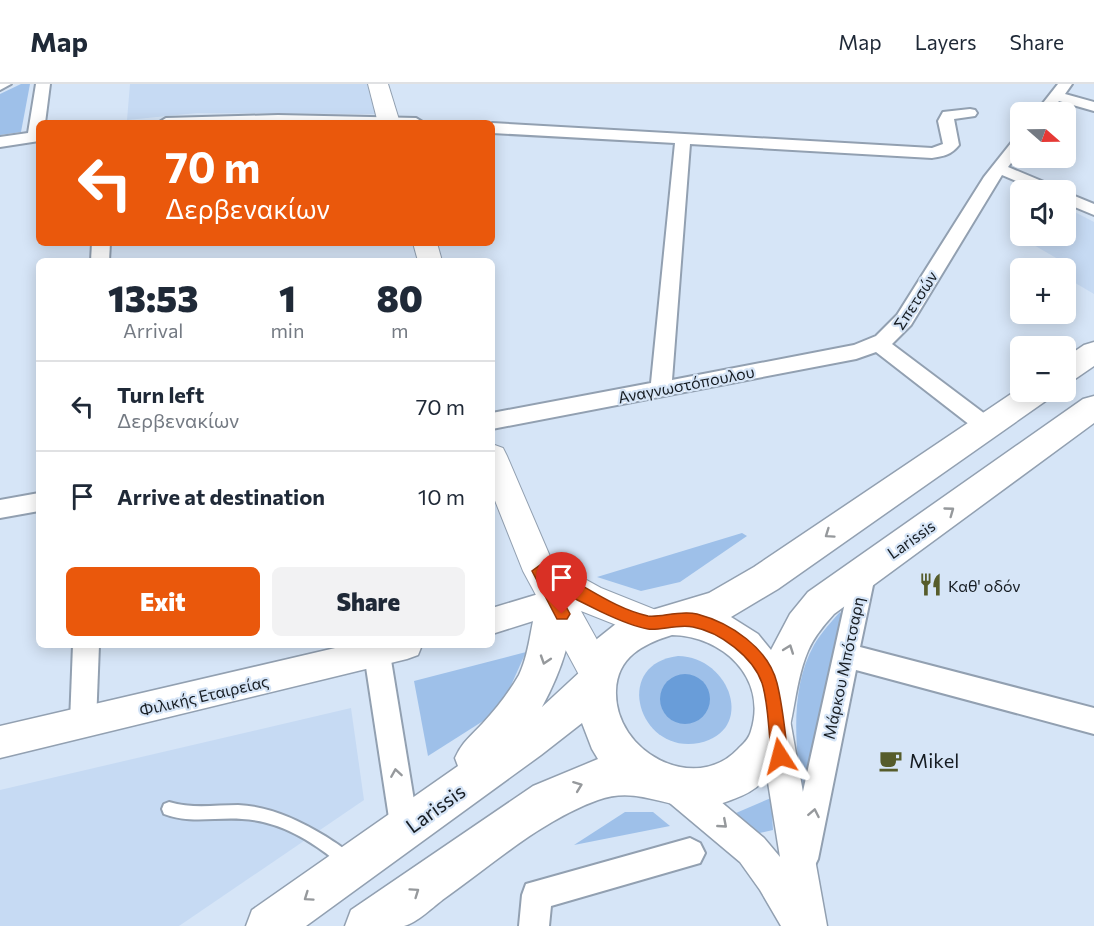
<!DOCTYPE html>
<meta charset="utf-8">
<style>
:root{--surface:#fff;--page:#f2f2f3;--text:#1f2937;--muted:#747a83;--line:#e0e1e3;--accent:#ea580c}
body{margin:0;font-family:Commissioner,sans-serif;background:var(--page);color:var(--text);height:100vh;display:flex;flex-direction:column;font-size:22px;white-space:nowrap}
*{box-sizing:border-box;margin:0}
p{font-size:20px;color:var(--muted)}
.icon{flex:none;width:33px;height:33px;fill:none;stroke:currentColor;stroke-width:2;stroke-linecap:round;stroke-linejoin:round}
.map{position:relative;flex:1;overflow:hidden}
.details{position:absolute;left:36px;top:174px;width:459px;height:390px;display:flex;flex-direction:column;background:var(--surface);border-radius:9px;box-shadow:0 3px 15px #0003}
.details>*{flex:none}
.hud{position:absolute;left:36px;top:36px;width:459px;height:126px;border-radius:9px;box-shadow:0 3px 15px #0003;background:#ea580c;color:#fff;overflow:hidden}
.needle{width:39px;rotate:110deg}
.controls{position:absolute;left:1010px;top:18px;display:grid;gap:12px}
.controls a{display:grid;place-items:center;width:66px;height:66px;border-radius:9px;background:var(--surface);box-shadow:0 3px 15px #0003;font-size:30px}
.pin{position:absolute;display:grid;place-items:center;width:51px;height:51px;color:#fff;margin:-62px -26px;border-radius:50% 50% 50% 0;rotate:-45deg;box-shadow:0 0 6px #0007}
.pin .icon{rotate:45deg}
.me{position:absolute;width:66px;margin:-33px;rotate:351deg;stroke-linejoin:round;filter:drop-shadow(0 0 4px #0008)}
.turn{display:flex;align-items:center;gap:21px;height:126px;padding:0 30px;font-size:27px}
.turn .icon{width:78px;height:78px;stroke-width:2.5}
.turn b{display:block;font-size:42px;line-height:51px}
.eta{display:flex;justify-content:space-evenly;align-items:center;height:102px;text-align:center}
.eta b{font-size:36px;font-weight:800;line-height:42px}
.primary-button{display:flex;gap:12px;margin-top:auto;padding:12px 30px}
.primary-button a{flex:1;height:69px;border-radius:9px;background:var(--accent);color:#fff;font-size:24px;font-weight:800;line-height:69px;text-align:center}
.primary-button a+a{background:var(--page);color:var(--text)}
ul{padding:0;list-style:none}
li{display:flex;align-items:center;gap:18px;height:90px;padding:0 30px;border-top:2px solid var(--line)}
li div{flex:1}
li b{display:block;font-size:22px}
li em{font-style:normal}
header{display:flex;align-items:center;gap:36px;box-sizing:border-box;height:84px;padding:0 30px;background:var(--surface);border-bottom:2px solid var(--line)}
header strong{font-size:28px}
nav{display:flex;gap:33px;margin-inline-start:auto;font-size:21px}
.map>svg:first-child{display:block}
</style>
<header>
<strong>Map</strong>
<nav><a>Map</a><a>Layers</a><a>Share</a></nav>
</header>
<div class="map">
<svg width="1094" height="842" viewBox="0 0 1094 842">
<rect width="100%" height="100%" fill="#d6e5f7"/>
<!-- built -->
<g fill="#c6daf3">
<polygon points="130,0 367,0 375,30 197,29 127,36"/>
<polygon points="1065,123 1094,138 1094,210 1065,193 1065,184 1057,184 1065,179 1011,148 1020,143 1020,152 1065,152"/>
<polygon points="351,624 364,716 179,842 0,842 0,706"/>
</g>
<!-- green -->
<g fill="#9ec0e9">
<polygon points="21,0 30,0 21,48 0,51 0,10"/>
<polygon points="742,449 747,452 680,498 641,507 597,493"/>
<path d="M840 528 841 530 802 708C795 661 790 604 814 561 821 549 831 538 840 528Z"/>
<polygon points="526,568 508,608 491,632 428,672 414,597"/>
<path d="M678 572C731 573 756 647 699 659 639 671 611 580 678 572Z"/>
<polygon points="771,714 773,746 755,750 736,729"/>
<polygon points="625,728 653,728 670,742 574,761"/>
</g>
<!-- water -->
<circle fill="#699dd9" cx="685" cy="615" r="25"/>
<g fill="none" stroke-linecap="round" stroke-linejoin="round">
<defs>
<path id="service" d="M169 718C192 725 215 721 238 721 269 722 299 736 325 752 334 758 349 766 353 776L351 781 346 783 341 781C312 757 280 737 242 735 215 733 190 740 164 730L162 725 164 720Z"/>
<g id="minor">
<polygon points="0,0 11,0 0,6"/>
<polygon points="36,0 50,0 45,39 39,39 39,57 0,63 0,53 28,49"/>
<polygon points="1058,0 1072,0 1065,10 1094,18 1094,27 1059,17 1050,28 1036,28"/>
<path d="M970 25 975 26 977 29 975 32 954 35 959 61C951 71 944 72 932 74L690 60 672 296 854 261 876 252 897 231 984 93 1015 54 1020 52V67L1008 83 1056 103 1058 106H1037L1002 91 911 241 892 260 993 336 996 342 993 348 986 350 979 348 876 268 856 275 492 345V329L651 299 675 59 492 49V39L932 64 943 60 938 37 943 28Z"/>
<polygon points="278,31 416,34 424,39 158,39 166,34"/>
<polygon points="1065,108 1094,120 1094,131 1065,119"/>
<polygon points="92,159 110,159 109,177 91,177"/>
<polygon points="39,409 39,427 0,434 0,416"/>
<polygon points="864,477 872,480 876,487 860,563 1094,624 1094,650 856,586 818,775 813,785 803,790 793,785 788,775 852,487 856,480"/>
<polygon points="73,561 99,561 96,639 92,648 83,652 74,648 70,639"/>
<polygon points="370,561 386,562 390,570 419,747 415,757 405,761 395,757 391,747 364,570"/>
<polygon points="690,754 700,759 705,769 700,779 551,822 549,842 519,842 522,811 526,800"/>
</g>
<g id="tertiary">
<polygon points="555,505 565,509 570,518 565,527 492,550 492,524"/>
<polygon points="348,561 422,561 418,571 407,575 0,674 0,642"/>
<polygon points="774,621 785,625 790,636 827,842 781,842 760,806 740,778 665,715 660,703 665,691 677,686 689,691 764,754 780,773 758,636 763,625"/>
</g>
<g id="secondary">
<polygon points="368,0 388,0 400,39 378,39"/>
<polygon points="413,159 437,159 442,177 418,177"/>
<polygon points="492,360 503,364 507,372 552,477 601,504 661,528 666,539 661,550 649,554 581,527 616,590 611,602 598,607 585,602 523,487 492,409"/>
</g>
<g id="primary">
<polygon points="1094,258 1094,282 1075,295 1065,298 1065,274 1084,261"/>
<path d="M1020 304V308H1051L1047 316 778 505 731 533 758 550 771 566 790 530 808 508 1083 315 1094 312V339L834 530C824 541 814 553 808 567 789 611 798 662 762 698 754 707 742 712 731 716 677 738 647 698 598 716 542 736 493 780 445 814 434 822 417 839 404 842 386 842 363 842 345 842L351 826 533 702 598 675 592 665 582 639 541 671 306 842H246L252 826 458 682 455 674C462 658 472 651 483 639 497 624 509 608 519 591 532 564 530 533 542 507L555 502 568 507C582 537 557 596 542 623L582 586 597 555 622 535 709 509 754 483ZM672 551C722 552 768 593 751 647 749 655 743 660 738 665 695 711 614 668 616 607 617 573 643 560 672 551Z"/>
</g>
</defs>
<!-- service casing -->
<use href="#service" stroke="#92a0b1" stroke-width="4"/>
<!-- minor casing -->
<use href="#minor" stroke="#92a0b1" stroke-width="4"/>
<!-- tertiary casing -->
<use href="#tertiary" stroke="#92a0b1" stroke-width="3"/>
<!-- secondary casing -->
<use href="#secondary" stroke="#92a0b1" stroke-width="2"/>
<!-- primary casing -->
<use href="#primary" stroke="#92a0b1" stroke-width="3"/>
<!-- service -->
<use href="#service" fill="#fff" fill-rule="evenodd"/>
<!-- minor -->
<use href="#minor" fill="#fff" fill-rule="evenodd"/>
<!-- tertiary -->
<use href="#tertiary" fill="#fff" fill-rule="evenodd"/>
<!-- secondary -->
<use href="#secondary" fill="#fff" fill-rule="evenodd"/>
<!-- primary -->
<use href="#primary" fill="#fff" fill-rule="evenodd"/>
</g>
<!-- one-way arrows -->
<defs><path id="oneway-chevron" d="M-2-3.5L2.5 0L-2 3.5" fill="none" stroke-width="1.6" stroke-linecap="round" stroke-linejoin="round" transform="scale(1.5)"/></defs>
<g stroke="#96999c">
<use href="#oneway-chevron" transform="translate(950 427) rotate(-36)"/>
<use href="#oneway-chevron" transform="translate(829 450) rotate(145)"/>
<use href="#oneway-chevron" transform="translate(789 565) rotate(-70)"/>
<use href="#oneway-chevron" transform="translate(545 576) rotate(108)"/>
<use href="#oneway-chevron" transform="translate(396 689) rotate(-99)"/>
<use href="#oneway-chevron" transform="translate(578 702) rotate(-21)"/>
<use href="#oneway-chevron" transform="translate(814 729) rotate(-79)"/>
<use href="#oneway-chevron" transform="translate(723 740) rotate(41)"/>
<use href="#oneway-chevron" transform="translate(415 808) rotate(-35)"/>
<use href="#oneway-chevron" transform="translate(308 813) rotate(145)"/>
</g>
<!-- route -->
<path fill="#ea580c" stroke="#983908" stroke-width="1.5" d="M540 481C577 494 608 523 648 532 660 534 679 526 697 530 731 539 768 564 777 599 783 623 785 648 788 672L786 678 780 680 774 678 772 672C768 649 769 621 762 599 753 573 720 548 693 543 677 540 659 547 648 545 624 541 578 517 556 504L570 530 567 535H557L532 487Z"/>
<!-- icons -->
<defs>
<symbol id="restaurant-bare" viewBox="-9 -9 18 18"><path d="M-5-6h1v4h1v-4h1v4h1v-4h1v5L-1.5 .5V6h-2V.5L-5-1ZM5-6V6H3V1.5H1.5Q1.5-4 5-6Z" fill="#565c2b" stroke="#d6e5f7" stroke-width="2.5" paint-order="stroke"/></symbol>
<symbol id="cafe-bare" viewBox="-9 -9 18 18"><path d="M-5.5-4.5H6V0H3Q3 3.5 0 3.5H-2.5Q-5.5 3.5-5.5 0ZM3-3.2v2h1.7v-2ZM-6 4.5H4V6H-6Z" fill="#565c2b" stroke="#d6e5f7" stroke-width="2.5" paint-order="stroke"/></symbol>
</defs>
<g fill-rule="evenodd">
<use href="#restaurant-bare" x="914" y="484" width="33" height="33"/>
<use href="#cafe-bare" x="874" y="660" width="33" height="33"/>
</g>
<g text-anchor="middle" dominant-baseline="central" stroke-width="4.5" stroke-linejoin="round" paint-order="stroke">
<!-- street labels -->
<g font-size="16" fill="#161c22" stroke="#d6e5f7">
<text transform="translate(915 216) rotate(-57)">Σπετσών</text>
<text transform="translate(686 300) rotate(-11)">Αναγνωστόπουλου</text>
<text transform="translate(911 455) rotate(-35)">Larissis</text>
<text transform="translate(843 584) rotate(-78)">Μάρκου Μπότσαρη</text>
<text transform="translate(204 611) rotate(-13)">Φιλικής Εταιρείας</text>
</g>
<!-- poi labels -->
<g font-size="16" fill="#161c22" stroke="#d6e5f7" text-anchor="start">
<text x="948" y="501">Καθ' οδόν</text>
</g>
<!-- near-poi labels -->
<g font-size="20" fill="#161c22" stroke="#d6e5f7" text-anchor="start">
<text x="909" y="676">Mikel</text>
</g>
<!-- near-street labels -->
<g font-size="20" fill="#161c22" stroke="#d6e5f7">
<text transform="translate(435 724) rotate(-36)">Larissis</text>
</g>
</g>
</svg>
<div class="controls">
<a><svg class="needle" viewBox="-14 -14 28 28"><path d="M0-13l5 13h-10z" fill="#e53935"/><path d="M0 13l5-13h-10z" fill="#747a83"/></svg></a>
<a><svg class="icon" aria-label="sound" viewBox="0 0 24 24"><path d="M4 9h4l5-4v14l-5-4H4zM17 9q2 3 0 6"/></svg></a>
<a>+</a>
<a>−</a>
</div>
<div class="pin" style="left:562px;top:530px;background:#d93025"><svg class="icon" aria-label="arrive" viewBox="0 0 24 24"><path d="M6 21V4h12l-3 4 3 4H6"/></svg></div>
<svg class="me" style="left:780px;top:672px" viewBox="-20 -20 40 40"><path d="M0-17L14 15 0 8-14 15z" fill="#ea580c" stroke="#fff" stroke-width="4"/></svg>
<div class="hud">
<div class="turn"><svg class="icon" aria-label="left" viewBox="0 0 24 24"><path d="M17 20v-9H6M10 6l-5 5 5 5"/></svg><div><b>70 m</b>Δερβενακίων</div></div>
</div>
<section class="details">
<div class="eta">
<div><b>13:53</b><p>Arrival</p></div>
<div><b>1</b><p>min</p></div>
<div><b>80</b><p>m</p></div>
</div>
<ul>
<li><svg class="icon" aria-label="left" viewBox="0 0 24 24"><path d="M17 20v-9H6M10 6l-5 5 5 5"/></svg><div><b>Turn left</b><p>Δερβενακίων</p></div><em>70 m</em></li>
<li><svg class="icon" aria-label="arrive" viewBox="0 0 24 24"><path d="M6 21V4h12l-3 4 3 4H6"/></svg><div><b>Arrive at destination</b></div><em>10 m</em></li>
</ul>
<div class="primary-button"><a>Exit</a><a>Share</a></div>
</section>
</div>
